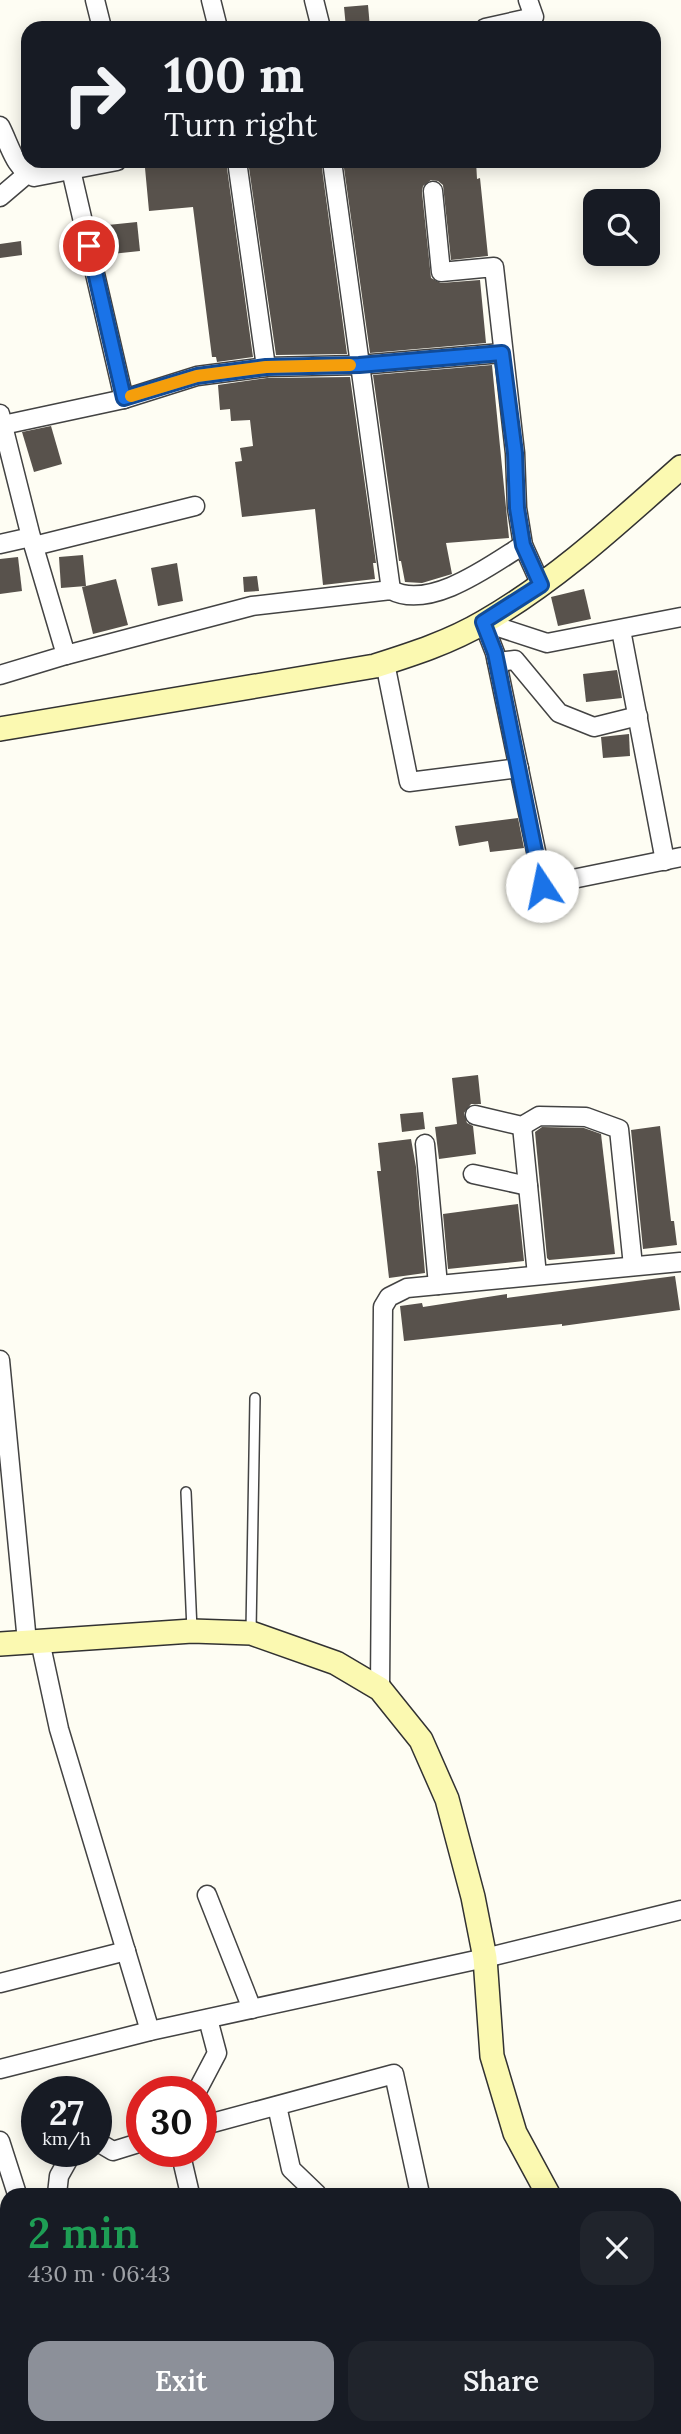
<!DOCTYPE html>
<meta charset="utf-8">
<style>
:root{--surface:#171b24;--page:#20242c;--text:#f1f3f6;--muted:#9ea1a6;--accent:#8c9099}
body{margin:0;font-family:Lora,serif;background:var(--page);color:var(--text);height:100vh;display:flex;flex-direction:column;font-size:26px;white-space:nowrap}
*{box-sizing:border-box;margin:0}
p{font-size:23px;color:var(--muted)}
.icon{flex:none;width:38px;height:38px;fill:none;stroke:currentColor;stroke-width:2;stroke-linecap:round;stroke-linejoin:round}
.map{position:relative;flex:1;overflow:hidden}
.details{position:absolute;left:0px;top:2188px;width:682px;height:247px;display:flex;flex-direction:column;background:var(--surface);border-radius:21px 21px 0 0;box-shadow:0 4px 18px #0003}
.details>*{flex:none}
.top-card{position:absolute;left:21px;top:21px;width:640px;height:147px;border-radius:21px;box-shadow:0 4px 18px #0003;background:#171b24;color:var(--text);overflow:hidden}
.buttons{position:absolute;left:583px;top:189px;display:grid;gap:14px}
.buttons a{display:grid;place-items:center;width:77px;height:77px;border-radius:14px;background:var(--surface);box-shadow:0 4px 18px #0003;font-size:35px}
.speed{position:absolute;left:21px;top:2076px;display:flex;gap:14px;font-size:35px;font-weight:700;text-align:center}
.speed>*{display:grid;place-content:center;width:91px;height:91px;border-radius:50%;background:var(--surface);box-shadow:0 4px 18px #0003;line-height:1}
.speed small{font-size:18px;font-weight:400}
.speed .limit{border:10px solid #d22;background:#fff;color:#111}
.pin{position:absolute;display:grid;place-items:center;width:60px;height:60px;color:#fff;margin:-30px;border:4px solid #fff;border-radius:50%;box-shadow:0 2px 7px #0007}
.me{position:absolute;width:77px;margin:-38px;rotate:349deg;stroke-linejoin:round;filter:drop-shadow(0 0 5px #0008)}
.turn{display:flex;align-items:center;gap:24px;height:147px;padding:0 28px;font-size:32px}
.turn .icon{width:91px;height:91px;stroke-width:2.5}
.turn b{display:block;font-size:49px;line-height:60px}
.round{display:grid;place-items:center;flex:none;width:74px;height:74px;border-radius:21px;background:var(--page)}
.overview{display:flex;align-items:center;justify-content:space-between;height:119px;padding:0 28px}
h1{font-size:42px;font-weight:600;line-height:52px;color:#1e9e55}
.action{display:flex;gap:14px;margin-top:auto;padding:14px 28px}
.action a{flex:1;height:80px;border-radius:21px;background:var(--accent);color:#fff;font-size:28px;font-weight:600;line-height:80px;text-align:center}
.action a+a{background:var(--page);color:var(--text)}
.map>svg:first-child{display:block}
</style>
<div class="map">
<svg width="681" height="2434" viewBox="0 0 681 2434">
<rect width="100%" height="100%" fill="#fefdf3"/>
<!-- building -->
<g fill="#58524c">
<polygon points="368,5 370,28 346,28 344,7"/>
<polygon points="188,161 226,161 253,357 217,362 216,357 212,357 193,207 149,211 145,168 188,164"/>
<polygon points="248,161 321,161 347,354 276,355"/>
<polygon points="343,161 476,161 477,179 480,178 488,256 451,260 443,185 438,181 431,180 423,186 422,192 431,278 441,283 480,280 486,343 370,353"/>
<polygon points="137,222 140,251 102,255 98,226"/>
<polygon points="21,241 22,255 0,258 0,244"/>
<polygon points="492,365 509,538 446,543 452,574 422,583 405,582 401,561 399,561 373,375"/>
<polygon points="350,377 376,563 373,563 375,579 323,585 315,509 242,517 235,462 242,461 240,448 253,446 250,420 231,421 230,409 220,410 218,385 267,378"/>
<polygon points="51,426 62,464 34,472 22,432"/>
<polygon points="83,555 86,586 61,588 59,557"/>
<polygon points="18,557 22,591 0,594 0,559"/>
<polygon points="177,563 183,601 158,606 151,568"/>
<polygon points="257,576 259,591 244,592 243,577"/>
<polygon points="116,579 128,625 93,634 82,587"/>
<polygon points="584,589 591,619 558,626 551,597"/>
<polygon points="617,670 622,698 586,702 583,674"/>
<polygon points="629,734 630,756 603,758 601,737"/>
<polygon points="518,818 524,848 490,852 488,841 459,846 455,826"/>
<polygon points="478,1075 481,1104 471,1104 464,1113 467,1123 473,1126 476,1154 439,1159 435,1127 457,1124 452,1078"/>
<polygon points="423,1112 425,1129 402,1132 400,1114"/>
<polygon points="660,1126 671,1221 674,1221 677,1245 643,1249 631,1130"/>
<polygon points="542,1127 584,1128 601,1134 615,1254 549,1260 547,1258 535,1132"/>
<polygon points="411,1139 416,1167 425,1273 389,1278 377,1171 381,1171 378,1143"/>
<polygon points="518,1204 524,1261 448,1269 443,1214"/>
<polygon points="675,1276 680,1310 562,1326 562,1324 404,1341 400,1306 422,1303 423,1307 507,1294 507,1298"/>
</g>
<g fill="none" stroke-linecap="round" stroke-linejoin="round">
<defs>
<g id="lane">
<polyline points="186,1492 192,1630"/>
<polyline points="251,1631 255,1398"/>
</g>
<g id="street">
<polyline points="95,0 102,28"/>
<polyline points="211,0 218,28"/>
<polyline points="314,0 321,28"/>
<polyline points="485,28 534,17 528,0"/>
<path d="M0 126C10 145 14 168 34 177L117 161"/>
<polyline points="237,161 266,367"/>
<polyline points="332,161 391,590"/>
<polyline points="71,170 124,399"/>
<polyline points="433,191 441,272 494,267 515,453 517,508 523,545 541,585"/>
<polyline points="0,197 27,174"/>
<polyline points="0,414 31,537 66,655 0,675"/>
<polyline points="3,425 124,399 197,376 266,367 359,365 502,353"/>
<polyline points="0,544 31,537"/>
<polyline points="34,546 195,506"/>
<polyline points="483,622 495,653 543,885 681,857"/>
<polyline points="483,622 547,643 681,617"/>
<polyline points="621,630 665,861"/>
<path d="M66 655 252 606 391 590C430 611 491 565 523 545"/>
<polyline points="497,662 515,660 559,713 594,727 638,716"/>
<polyline points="385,663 409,782 519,768"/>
<polyline points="475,1115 522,1126 539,1116 586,1117 619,1129 633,1266"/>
<polyline points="522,1126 537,1275"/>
<polyline points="425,1144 438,1285"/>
<polyline points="473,1174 528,1186"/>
<polyline points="0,1360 27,1642"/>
<polyline points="40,1641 59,1729 150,2031"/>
<polyline points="380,1689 383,1307 389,1297 407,1288 680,1262"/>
<polyline points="207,1895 252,2009"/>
<polyline points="0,1983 126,1951"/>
<polyline points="0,2069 150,2031 485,1958 681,1910"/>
<polyline points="197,2091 217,2053 208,2019"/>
<polyline points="277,2106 291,2169 317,2194"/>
<polyline points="201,2126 394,2074 420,2194"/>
<polyline points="0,2141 17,2194"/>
<polyline points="96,2141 113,2151 142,2142"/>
<polyline points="180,2151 190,2194"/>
<polyline points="57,2194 59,2176 73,2151"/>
<polyline points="0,2311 7,2308"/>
<polyline points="241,2427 242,2434"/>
<polyline points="153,2434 154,2427"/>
<polyline points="172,2434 195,2427"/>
<polyline points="458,2434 491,2427"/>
</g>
<g id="secondary">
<path d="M0 729 375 666C413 654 450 642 484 622 557 580 619 522 681 467"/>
<polyline points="0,1644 192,1631 251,1633 336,1663 380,1689 421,1740 447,1799 473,1897 485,1958 492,2056 515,2133 548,2194"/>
<polyline points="676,2397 681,2405"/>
</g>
</defs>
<!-- lane casing -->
<use href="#lane" stroke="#434343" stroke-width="12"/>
<!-- street casing -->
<use href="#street" stroke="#434343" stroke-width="21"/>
<!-- secondary casing -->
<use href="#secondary" stroke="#323232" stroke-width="26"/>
<!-- lane -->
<use href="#lane" stroke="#fff" stroke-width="9"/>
<!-- street -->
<use href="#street" stroke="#fff" stroke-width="18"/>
<!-- secondary -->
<use href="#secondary" stroke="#fbf9b1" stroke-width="23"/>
</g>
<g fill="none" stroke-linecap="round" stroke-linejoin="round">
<defs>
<polyline id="route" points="89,246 124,398 197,376 266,367 359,365 502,353 515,453 517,508 523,545 541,585 483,622 495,653 542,886"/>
</defs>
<!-- route casing -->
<use href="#route" stroke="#114b97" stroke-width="18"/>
<!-- route -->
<use href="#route" stroke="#1a73e8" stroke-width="12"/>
<!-- slow -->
<polyline stroke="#f59e0b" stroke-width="12" points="131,396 197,376 266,367 350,365"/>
</g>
</svg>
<div class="buttons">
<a><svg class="icon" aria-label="search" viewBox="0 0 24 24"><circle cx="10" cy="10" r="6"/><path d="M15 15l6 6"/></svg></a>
</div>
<div class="speed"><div>27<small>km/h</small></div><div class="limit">30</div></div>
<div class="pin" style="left:89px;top:246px;background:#d93025"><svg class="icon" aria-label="arrive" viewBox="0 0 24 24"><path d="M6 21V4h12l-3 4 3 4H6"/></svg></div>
<svg class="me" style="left:542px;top:886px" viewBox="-20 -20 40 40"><circle r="19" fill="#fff"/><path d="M0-13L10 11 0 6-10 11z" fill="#1a73e8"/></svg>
<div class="top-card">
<div class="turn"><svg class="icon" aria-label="right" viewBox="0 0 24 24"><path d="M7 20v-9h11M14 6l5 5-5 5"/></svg><div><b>100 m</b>Turn right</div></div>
</div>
<section class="details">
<div class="overview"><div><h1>2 min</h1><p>430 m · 06:43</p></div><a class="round"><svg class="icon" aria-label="close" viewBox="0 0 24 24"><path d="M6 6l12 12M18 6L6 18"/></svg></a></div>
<div class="action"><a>Exit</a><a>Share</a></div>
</section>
</div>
